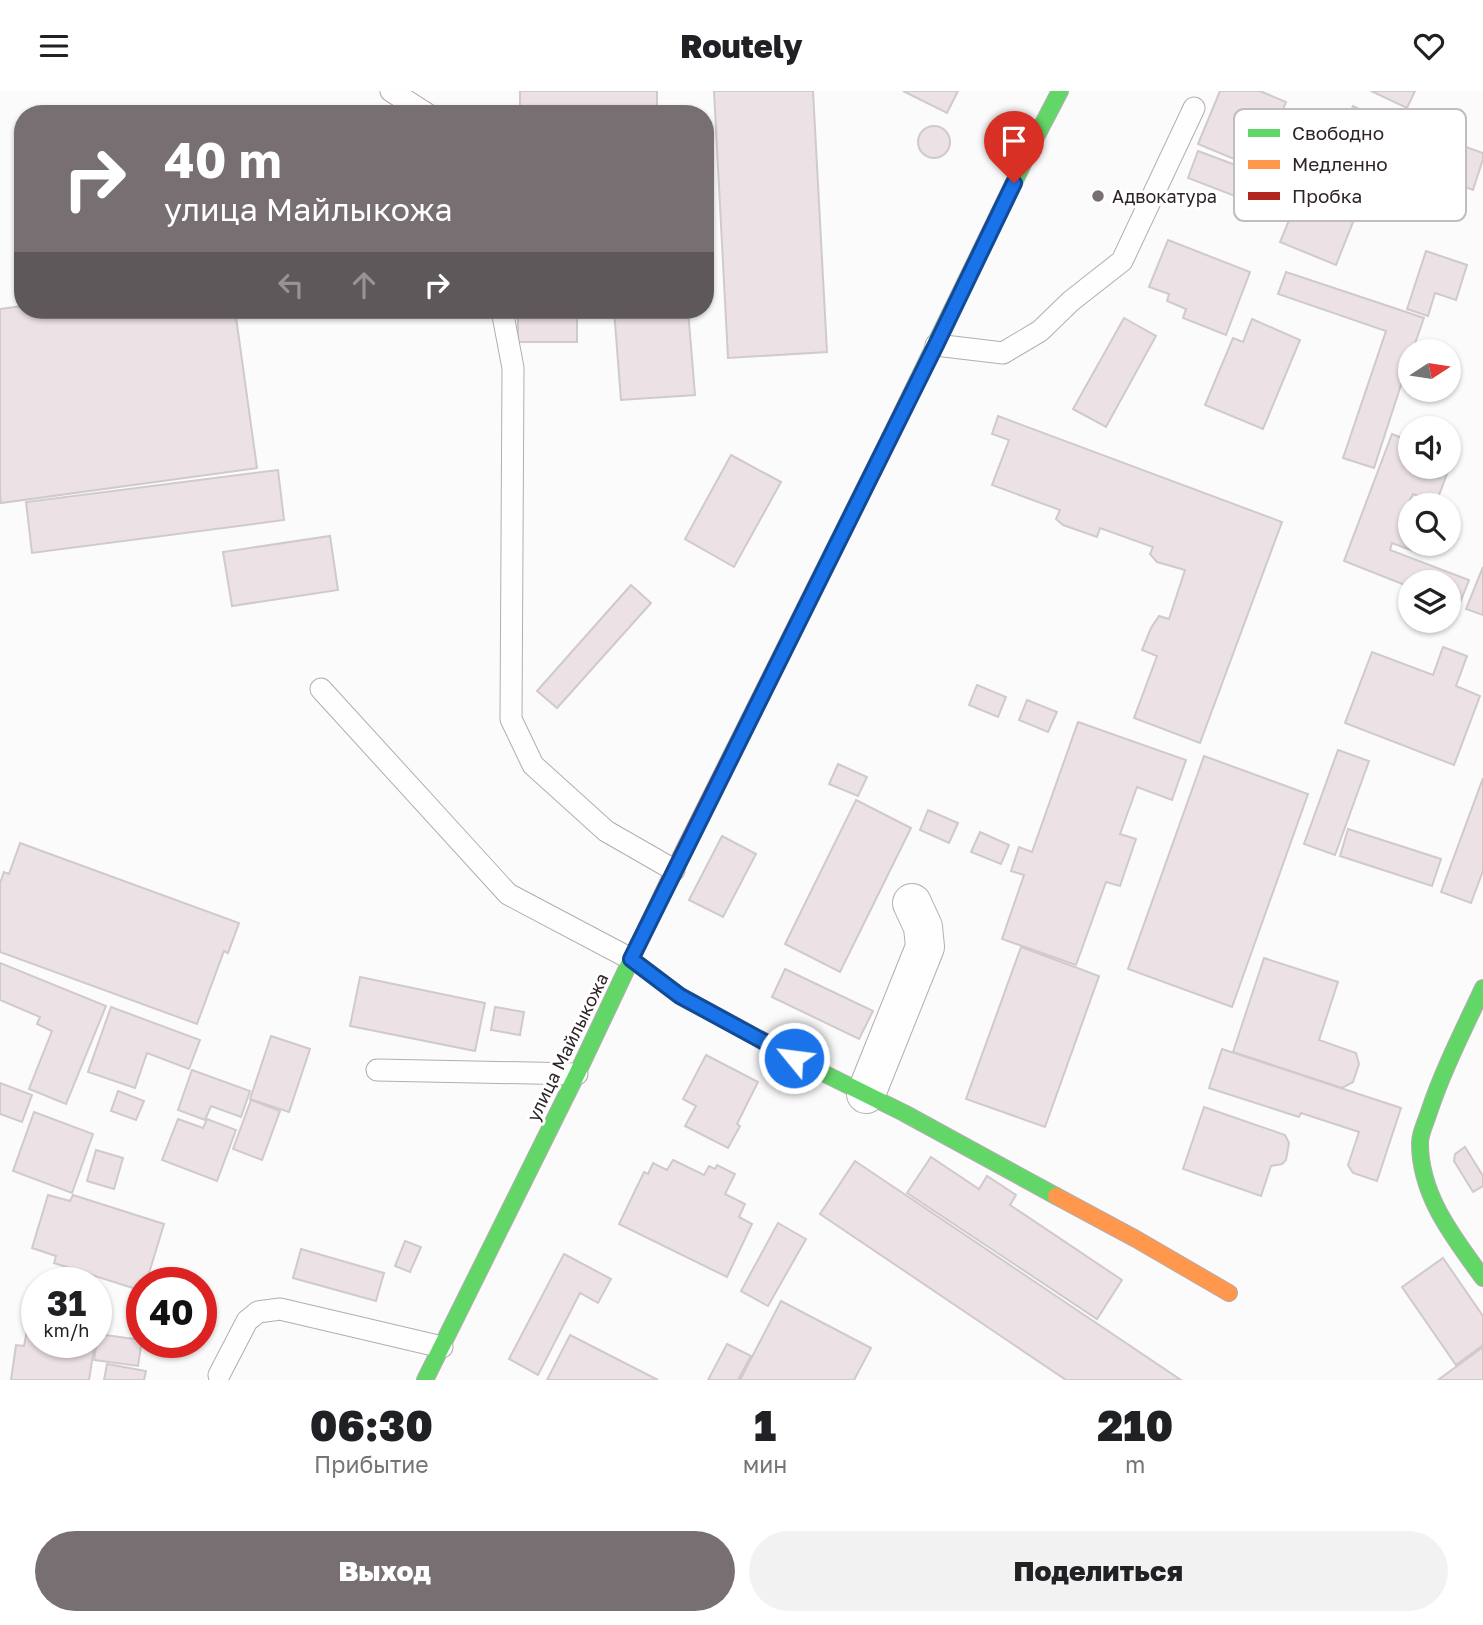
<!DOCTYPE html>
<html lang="ru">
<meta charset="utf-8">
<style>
:root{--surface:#fff;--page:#f2f2f2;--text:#202124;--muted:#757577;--accent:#776f72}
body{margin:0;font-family:"Golos Text",sans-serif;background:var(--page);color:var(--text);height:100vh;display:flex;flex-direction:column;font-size:26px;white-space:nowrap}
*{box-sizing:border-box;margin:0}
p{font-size:23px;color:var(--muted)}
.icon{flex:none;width:38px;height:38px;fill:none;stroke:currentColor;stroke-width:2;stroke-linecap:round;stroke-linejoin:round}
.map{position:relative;height:1289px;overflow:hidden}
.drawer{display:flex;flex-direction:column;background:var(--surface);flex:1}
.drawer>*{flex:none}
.top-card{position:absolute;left:14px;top:14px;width:700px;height:214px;border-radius:28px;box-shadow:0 2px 5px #0004;background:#776f72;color:#fff;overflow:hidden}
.needle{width:46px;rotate:78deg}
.fabs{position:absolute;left:1398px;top:248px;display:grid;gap:14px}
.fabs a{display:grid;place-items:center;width:63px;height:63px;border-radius:50%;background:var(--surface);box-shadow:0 2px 5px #0004;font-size:35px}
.speed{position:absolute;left:21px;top:1176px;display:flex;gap:14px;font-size:35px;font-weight:700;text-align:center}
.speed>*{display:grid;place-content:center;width:91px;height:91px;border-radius:50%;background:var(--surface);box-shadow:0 2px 5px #0004;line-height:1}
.speed small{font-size:18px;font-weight:400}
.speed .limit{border:10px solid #d22;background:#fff;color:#111}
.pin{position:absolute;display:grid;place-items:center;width:60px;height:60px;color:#fff;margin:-72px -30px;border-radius:50% 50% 50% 0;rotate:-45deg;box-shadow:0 0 7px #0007}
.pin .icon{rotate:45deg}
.me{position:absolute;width:77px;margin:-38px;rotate:299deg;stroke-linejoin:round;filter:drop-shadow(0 0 5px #0008)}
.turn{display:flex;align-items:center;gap:24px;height:147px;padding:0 35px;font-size:32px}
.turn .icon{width:91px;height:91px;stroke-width:2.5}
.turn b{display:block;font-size:49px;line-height:60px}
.lanes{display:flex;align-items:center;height:66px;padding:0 35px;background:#0003;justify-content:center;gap:35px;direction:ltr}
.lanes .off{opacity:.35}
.eta{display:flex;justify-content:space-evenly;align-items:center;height:119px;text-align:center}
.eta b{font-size:42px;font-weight:800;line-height:49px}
.primary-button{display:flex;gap:14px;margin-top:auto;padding:14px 35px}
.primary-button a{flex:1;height:80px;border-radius:42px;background:var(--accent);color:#fff;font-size:28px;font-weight:800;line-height:80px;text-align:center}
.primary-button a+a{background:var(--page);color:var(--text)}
header{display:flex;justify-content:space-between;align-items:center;height:91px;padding:0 35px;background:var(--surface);font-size:32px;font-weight:800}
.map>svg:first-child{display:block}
</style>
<header><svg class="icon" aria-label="menu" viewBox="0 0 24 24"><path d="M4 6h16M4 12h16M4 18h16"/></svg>Routely<svg class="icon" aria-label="heart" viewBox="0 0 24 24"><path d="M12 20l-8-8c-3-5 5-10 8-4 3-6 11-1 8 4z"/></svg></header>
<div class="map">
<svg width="1483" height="1289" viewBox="0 0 1483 1289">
<rect width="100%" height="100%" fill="#fbfbfb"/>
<!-- building -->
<g fill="#ece1e5" stroke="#d0cacc" stroke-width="2">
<rect x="520" y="0" width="137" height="23"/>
<polygon points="714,0 813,0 827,261 728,267"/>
<polygon points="903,0 958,0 947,22"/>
<polygon points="1220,0 1260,0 1286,11 1280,26 1290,30 1277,62 1266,58 1258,78 1198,53"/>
<polygon points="1371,0 1415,0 1407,17"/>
<polygon points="1353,15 1395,36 1385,56 1343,36"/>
<circle cx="934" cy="51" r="16"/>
<polygon points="1466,56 1483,62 1483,68 1473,99 1454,92"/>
<polygon points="1198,60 1297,97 1287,125 1188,87"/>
<polygon points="1302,98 1357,121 1336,174 1280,151"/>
<polygon points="1168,149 1250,181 1226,244 1183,227 1186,218 1167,210 1169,203 1149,196"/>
<polygon points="1426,160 1467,174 1456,209 1435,202 1428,225 1407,218"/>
<polygon points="1286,181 1424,227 1412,261 1410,261 1410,266 1374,377 1343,367 1386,240 1278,203"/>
<polygon points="23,215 23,219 235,219 257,377 1,412 0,402 0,218"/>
<rect x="518" y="219" width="59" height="32"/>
<polygon points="614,219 688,219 695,304 621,309"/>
<polygon points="1124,227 1156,245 1106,336 1073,318"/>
<polygon points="1252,228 1300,249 1263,338 1205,314 1233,247 1243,251"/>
<polygon points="998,325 1282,431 1200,652 1134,627 1157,565 1142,559 1151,537 1159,525 1169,528 1185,479 1157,471 1150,463 1153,456 1100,437 1097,446 1063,434 1056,428 1060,419 992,394 1009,349 992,343"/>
<polygon points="1392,343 1410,350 1410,376 1449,376 1449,365 1453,367 1436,412 1413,403 1409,411 1419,415 1410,415 1410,453 1423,453 1419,462 1392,452 1390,459 1469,489 1459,514 1449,511 1449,492 1410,492 1410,496 1344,470"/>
<polygon points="731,364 781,391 734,476 685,448"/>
<polygon points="278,379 284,429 32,462 26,411"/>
<polygon points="330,445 338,499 232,515 223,461"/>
<polygon points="1483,476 1483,524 1466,518"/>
<polygon points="631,494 651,512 557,617 537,600"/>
<polygon points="1443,556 1467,565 1456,595 1480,605 1454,674 1345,632 1372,561 1433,584"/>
<polygon points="977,594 1006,606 998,626 969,614"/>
<polygon points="1027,609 1057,621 1048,641 1019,629"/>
<polygon points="1078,631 1186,669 1172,709 1137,696 1120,743 1136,748 1120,795 1106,791 1076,874 1002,848 1024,784 1011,780 1019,756 1032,761"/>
<polygon points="1338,659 1369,670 1335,764 1304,753"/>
<polygon points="1204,665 1308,703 1232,916 1128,878"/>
<polygon points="838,673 867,686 858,705 829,693"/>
<polygon points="1483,687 1483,780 1471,812 1441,801"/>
<polygon points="856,709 911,737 840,881 785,853"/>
<polygon points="928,719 958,732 949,752 920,739"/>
<polygon points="1348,738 1441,768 1432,795 1340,765"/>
<polygon points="980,741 1009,754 1001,773 971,761"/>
<polygon points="722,745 756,763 723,826 689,809"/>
<polygon points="20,752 239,832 228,862 224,860 197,933 0,861 0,792 4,781 9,783"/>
<polygon points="1021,856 1099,885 1045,1036 966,1008"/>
<polygon points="1264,867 1338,891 1319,949 1356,962 1359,973 1353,991 1342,997 1233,961"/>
<polygon points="0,872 106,915 66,1013 29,998 52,940 37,933 40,926 0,909"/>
<polygon points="785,878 873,920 859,948 772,906"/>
<polygon points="360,886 485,912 475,960 350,935"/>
<polygon points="111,916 200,949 189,978 147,962 135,997 88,981"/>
<polygon points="495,916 524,921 520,944 491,939"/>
<polygon points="271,945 310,958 289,1021 250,1008"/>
<polygon points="1222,958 1401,1017 1377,1090 1353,1082 1348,1074 1359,1041 1301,1022 1299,1026 1209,997"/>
<polygon points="706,964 758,991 737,1033 740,1035 728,1057 685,1035 696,1015 683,1008"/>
<polygon points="192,979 250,1000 241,1026 211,1015 205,1029 178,1019"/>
<polygon points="0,992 32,1004 22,1031 0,1023"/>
<polygon points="118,1000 144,1010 136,1029 111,1020"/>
<polygon points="251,1009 280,1020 262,1069 233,1058"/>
<polygon points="1204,1016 1285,1044 1289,1052 1286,1069 1282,1073 1271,1075 1261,1105 1183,1078"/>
<polygon points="34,1021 93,1043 72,1102 13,1080"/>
<polygon points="178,1028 203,1037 207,1028 236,1039 217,1090 162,1069"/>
<polygon points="1465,1056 1483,1085 1483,1095 1473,1101 1454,1070 1455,1063"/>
<polygon points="96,1059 123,1067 114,1098 87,1090"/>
<polygon points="931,1066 979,1098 987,1085 1016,1104 1010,1114 1122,1189 1097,1228 907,1102"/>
<polygon points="673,1069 704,1084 709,1075 715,1078 717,1074 735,1083 725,1103 745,1113 739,1126 752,1133 727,1186 619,1133 644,1081 648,1083 653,1072 667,1079"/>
<polygon points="855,1070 1181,1289 1066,1289 820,1123"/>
<polygon points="48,1104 70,1110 73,1104 164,1133 146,1192 142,1192 142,1200 54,1172 56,1165 32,1157"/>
<polygon points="778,1132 806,1148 768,1215 741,1200"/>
<polygon points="405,1150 421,1156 410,1181 395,1175"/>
<polygon points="301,1158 384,1182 376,1210 293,1187"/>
<polygon points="564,1163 611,1188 598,1212 580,1202 538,1284 509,1268"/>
<polygon points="1443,1167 1483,1225 1483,1254 1456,1274 1402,1196"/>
<polygon points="781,1210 871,1257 854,1289 740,1289"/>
<polygon points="29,1230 37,1231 37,1251 95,1251 89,1289 11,1289 16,1254 24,1255"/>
<polygon points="98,1243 142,1249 138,1275 94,1269"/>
<polygon points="570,1244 658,1289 547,1289"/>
<polygon points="727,1253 751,1265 738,1289 708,1289"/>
<polygon points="1483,1256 1483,1289 1438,1289"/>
<polygon points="107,1273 146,1280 144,1289 104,1289"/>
</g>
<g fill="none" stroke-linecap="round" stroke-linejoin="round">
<defs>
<g id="lane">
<polyline points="391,0 427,23"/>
<polyline points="502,219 513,277 511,628 533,674 606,740 674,779"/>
<polyline points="936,254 1003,262 1040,240 1071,210 1122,170 1194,17"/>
<polyline points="321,598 508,803 631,868"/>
<polyline points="377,979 577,983"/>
<polyline points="219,1284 247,1230 258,1221 280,1218 442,1256"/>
</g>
<polyline id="street" points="866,1003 925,856 923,836 912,812"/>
<g id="fast">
<polyline points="890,346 1036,46 1060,0"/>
<polyline points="631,868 680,905 817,979 904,1022 1056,1105"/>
<path d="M1483 897C1464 938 1443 979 1429 1021 1426 1031 1420 1042 1420 1052 1420 1105 1454 1147 1483 1187"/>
<polyline points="425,1289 577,983 638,854"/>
</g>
<polyline id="slow" points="1056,1105 1136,1148 1229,1202"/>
<polyline id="jam" points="638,854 674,779 890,346"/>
</defs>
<!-- lane casing -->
<use href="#lane" stroke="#b4adb0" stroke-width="23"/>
<!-- street casing -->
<use href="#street" stroke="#b4adb0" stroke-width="40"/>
<!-- fast casing -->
<use href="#fast" stroke="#b4adb0" stroke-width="18"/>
<!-- slow casing -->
<use href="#slow" stroke="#b4adb0" stroke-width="18"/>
<!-- jam casing -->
<use href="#jam" stroke="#b4adb0" stroke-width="18"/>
<!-- lane -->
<use href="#lane" stroke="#fefefe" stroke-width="21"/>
<!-- street -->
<use href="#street" stroke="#fefefe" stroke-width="38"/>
<!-- fast -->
<use href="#fast" stroke="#63d668" stroke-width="16"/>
<!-- slow -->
<use href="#slow" stroke="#ff974d" stroke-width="16"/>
<!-- jam -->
<use href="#jam" stroke="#b3261e" stroke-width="16"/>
</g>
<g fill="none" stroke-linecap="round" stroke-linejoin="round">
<defs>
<polyline id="route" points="794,967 680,905 631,868 936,254 1014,92"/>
</defs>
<!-- route casing -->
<use href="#route" stroke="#114b97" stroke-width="18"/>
<!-- route -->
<use href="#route" stroke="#1a73e8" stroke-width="12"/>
</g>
<!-- markers -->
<circle fill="#776f72" stroke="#fff" stroke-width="2.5" cx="1098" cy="105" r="7"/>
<g text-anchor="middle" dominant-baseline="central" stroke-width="6" stroke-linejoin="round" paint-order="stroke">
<!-- poi labels -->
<g font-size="18" fill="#302428" stroke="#fff" text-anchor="start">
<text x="1112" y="105">Адвокатура</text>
</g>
<!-- street labels -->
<g font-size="18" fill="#302428" stroke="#fff">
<text transform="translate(567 956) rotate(-64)">улица Майлыкожа</text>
</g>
</g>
<!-- legend -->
<rect x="1234" y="18" width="232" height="112" rx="10" fill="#fff" stroke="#c1bdbe" stroke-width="2"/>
<rect x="1248" y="38" width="32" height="8" fill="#63d668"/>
<rect x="1248" y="69" width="32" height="9" fill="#ff974d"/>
<rect x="1248" y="101" width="32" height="8" fill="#b3261e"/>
<g font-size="19" fill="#302428">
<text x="1292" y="49">Свободно</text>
<text x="1292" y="80">Медленно</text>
<text x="1292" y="112">Пробка</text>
</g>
</svg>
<div class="fabs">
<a><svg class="needle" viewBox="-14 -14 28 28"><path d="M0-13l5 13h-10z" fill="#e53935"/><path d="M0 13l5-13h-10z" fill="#757577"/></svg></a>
<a><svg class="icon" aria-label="sound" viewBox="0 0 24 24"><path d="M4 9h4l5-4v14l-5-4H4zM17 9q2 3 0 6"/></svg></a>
<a><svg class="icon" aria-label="search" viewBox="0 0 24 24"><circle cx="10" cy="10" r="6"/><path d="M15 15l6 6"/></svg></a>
<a><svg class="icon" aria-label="layers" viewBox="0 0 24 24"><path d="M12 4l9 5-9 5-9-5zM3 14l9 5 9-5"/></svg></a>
</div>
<div class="speed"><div>31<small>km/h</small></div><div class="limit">40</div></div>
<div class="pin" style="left:1014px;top:92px;background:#d93025"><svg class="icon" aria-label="arrive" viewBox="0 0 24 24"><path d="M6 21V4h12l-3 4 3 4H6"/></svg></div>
<svg class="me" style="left:794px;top:967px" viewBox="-20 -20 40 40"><circle r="17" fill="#1a73e8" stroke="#fff" stroke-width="3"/><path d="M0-11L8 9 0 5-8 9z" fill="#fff"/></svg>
<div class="top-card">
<div class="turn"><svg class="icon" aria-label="right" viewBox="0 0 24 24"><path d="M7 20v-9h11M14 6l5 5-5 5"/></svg><div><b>40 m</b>улица Майлыкожа</div></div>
<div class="lanes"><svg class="icon off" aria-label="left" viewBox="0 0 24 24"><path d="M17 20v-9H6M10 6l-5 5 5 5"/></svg><svg class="icon off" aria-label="ahead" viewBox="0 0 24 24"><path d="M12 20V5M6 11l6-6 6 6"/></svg><svg class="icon" aria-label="right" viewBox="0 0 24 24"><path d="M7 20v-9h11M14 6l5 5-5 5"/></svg></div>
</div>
</div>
<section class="drawer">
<div class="eta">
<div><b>06:30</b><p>Прибытие</p></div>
<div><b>1</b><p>мин</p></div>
<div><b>210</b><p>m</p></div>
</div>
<div class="primary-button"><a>Выход</a><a>Поделиться</a></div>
</section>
